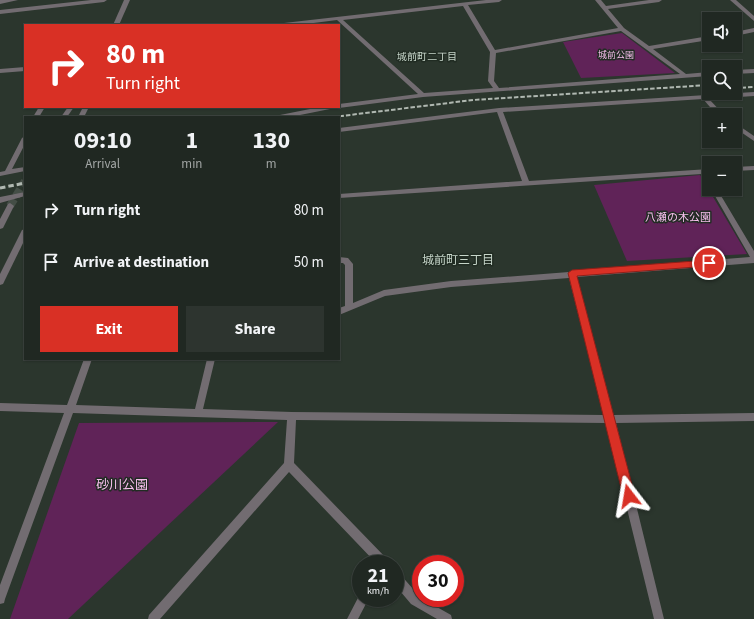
<!DOCTYPE html>
<meta charset="utf-8">
<style>
:root{--surface:#202822;--page:#2d342f;--text:#f1f3f6;--muted:#a2a6a5;--line:#3d4440;--accent:#d93025}
body{margin:0;font-family:"Source Sans 3","Noto Sans JP",sans-serif;background:var(--page);color:var(--text);height:100vh;display:flex;flex-direction:column;font-size:15px;white-space:nowrap}
*{box-sizing:border-box;margin:0}
p{font-size:13px;color:var(--muted)}
.icon{flex:none;width:22px;height:22px;fill:none;stroke:currentColor;stroke-width:2;stroke-linecap:round;stroke-linejoin:round}
.map{position:relative;flex:1;overflow:hidden}
.panel{position:absolute;left:24px;top:116px;width:316px;height:244px;display:flex;flex-direction:column;background:var(--surface);border-radius:0px;box-shadow:0 1px 3px #0004,0 0 0 1px var(--line)}
.panel>*{flex:none}
.banner{position:absolute;left:24px;top:24px;width:316px;height:84px;border-radius:0px;box-shadow:0 1px 3px #0004,0 0 0 1px var(--line);background:#d93025;color:#fff;overflow:hidden}
.fabs{position:absolute;left:702px;top:12px;display:grid;gap:8px}
.fabs a{display:grid;place-items:center;width:40px;height:40px;border-radius:0px;background:var(--surface);box-shadow:0 1px 3px #0004,0 0 0 1px var(--line);font-size:20px}
.speed{position:absolute;left:352px;top:555px;display:flex;gap:8px;font-size:20px;font-weight:700;text-align:center}
.speed>*{display:grid;place-content:center;width:52px;height:52px;border-radius:50%;background:var(--surface);box-shadow:0 1px 3px #0004,0 0 0 1px var(--line);line-height:1}
.speed small{font-size:10px;font-weight:400}
.speed .limit{border:6px solid #d22;background:#fff;color:#111}
.pin{position:absolute;display:grid;place-items:center;width:34px;height:34px;color:#fff;margin:-17px;border:2px solid #fff;border-radius:50%;box-shadow:0 1px 4px #0007}
.me{position:absolute;width:44px;margin:-22px;rotate:346deg;stroke-linejoin:round;filter:drop-shadow(0 0 3px #0008)}
.turn{display:flex;align-items:center;gap:14px;height:84px;padding:0 16px;font-size:18px}
.turn .icon{width:52px;height:52px;stroke-width:2.5}
.turn b{display:block;font-size:28px;line-height:34px}
.eta{display:flex;justify-content:space-evenly;align-items:center;height:68px;text-align:center}
.eta b{font-size:24px;font-weight:700;line-height:28px}
.action{display:flex;gap:8px;margin-top:auto;padding:8px 16px}
.action a{flex:1;height:46px;border-radius:0px;background:var(--accent);color:#fff;font-size:16px;font-weight:700;line-height:46px;text-align:center}
.action a+a{background:var(--page);color:var(--text)}
ul{padding:0;list-style:none}
li{display:flex;align-items:center;gap:12px;height:52px;padding:0 16px}
li div{flex:1}
li b{display:block;font-size:15px}
li em{font-style:normal}
.map>svg:first-child{display:block}
</style>
<div class="map">
<svg width="754" height="619" viewBox="0 0 754 619">
<rect width="100%" height="100%" fill="#2b362d"/>
<!-- green -->
<g fill="#602358">
<polygon points="622,33 675,73 581,78 563,42"/>
<polygon points="700,175 747,254 627,261 594,185"/>
<polygon points="278,422 68,619 10,619 79,423"/>
</g>
<g fill="none" stroke-linecap="round" stroke-linejoin="round">
<!-- tertiary-tunnel -->
<polyline stroke="#444e46" stroke-width="8" stroke-dasharray="8 3.5" stroke-linecap="butt" points="10,206 25,181"/>
<!-- minor -->
<g fill="#726c71" fill-rule="evenodd">
<path d="M486 0H502L499 2 468 5 495 50 618 28 595 0H601L606 6 649 0H662L659 2 608 9 624 28 649 46 709 36V40L653 49 686 74 709 72V76L423 97 339 108 337 107H339V104L418 94 337 20 298 25H281L284 23ZM463 6 490 52 488 81 493 88 424 93 343 20ZM621 31 680 74 499 88 494 81 496 53Z"/>
<polygon points="754,28 754,32 735,36 735,32"/>
<polygon points="25,67 25,71 0,73 0,69"/>
<polygon points="754,69 754,73 735,74 735,70"/>
<polygon points="754,92 754,96 709,99 724,115 717,115 703,99 503,112 529,181 709,169 709,182 707,182 702,174 339,198 339,194 522,181 497,112 339,132 339,128 499,108"/>
<polygon points="39,107 45,107 39,117 33,117"/>
<polygon points="83,107 89,107 84,117 78,117"/>
<polygon points="320,107 333,107 330,109 290,117 277,117 280,115"/>
<polygon points="735,123 754,136 754,141 735,128"/>
<polygon points="25,136 25,144 12,169 25,167 25,171 0,176 0,172 5,171 22,138"/>
<polygon points="754,166 754,170 735,171 735,167"/>
<polygon points="711,189 717,189 754,251 754,263 577,277 613,415 754,413 754,421 616,423 664,619 654,619 606,423 296,420 294,463 388,560 389,564 377,564 289,472 160,619 148,619 149,615 284,463 287,420 73,413 5,599 4,603 0,604 0,585 64,413 0,411 0,403 67,405 84,359 92,359 76,405 195,409 207,359 215,359 203,409 292,412 604,415 569,278 451,287 385,296 339,315 339,308 345,306 345,265 343,263 339,263 339,257 348,258 353,264 353,303 384,290 451,281 569,272 572,270 575,271 750,257"/>
<polygon points="25,192 25,196 0,203 0,197"/>
<polygon points="25,229 25,239 3,284 0,285 0,274 22,230"/>
<polygon points="395,572 399,573 421,598 451,615 452,619 437,619 411,604 395,585"/>
<polygon points="360,594 361,598 369,598 358,619 347,619"/>
</g>
<!-- tertiary -->
<g fill="#726c71" fill-rule="evenodd">
<polygon points="0,0 18,0 0,4"/>
<polygon points="91,0 107,0 104,2 0,14 0,10"/>
<polygon points="124,0 130,0 119,25 113,25"/>
<polygon points="730,0 736,0 754,16 754,21"/>
<polygon points="68,107 74,107 67,117 61,117"/>
<polygon points="10,203 14,206 3,228 0,229 0,219 8,204"/>
</g>
<!-- rail-far1 -->
<g stroke="#b0b8b1" stroke-width="2" stroke-dasharray="4.5 2" stroke-linecap="butt">
<polyline points="735,88 754,87"/>
<polyline points="333,117 473,100 709,85"/>
</g>
<!-- rail -->
<polyline stroke="#b0b8b1" stroke-width="3" stroke-dasharray="5.5 3" stroke-linecap="butt" points="0,188 25,183"/>
</g>
<!-- route -->
<polygon fill="#d93025" stroke="#8d1f18" points="709,260 713,263 709,266 577,276 635,496 633,500 629,501 625,500 623,496 568,273 572,270"/>
<g text-anchor="middle" dominant-baseline="central" stroke-width="3" stroke-linejoin="round" paint-order="stroke">
<!-- far-park labels -->
<g font-size="9" fill="#f8bfee" stroke="#212c23">
<text x="616" y="55">城前公園</text>
</g>
<!-- far-neighbourhood labels -->
<g font-size="10" fill="#c6d5c9" stroke="#212c23">
<text x="427" y="57">城前町二丁目</text>
</g>
<!-- park labels -->
<g font-size="11" fill="#f8bfee" stroke="#212c23">
<text x="678" y="217">八瀬の木公園</text>
</g>
<!-- neighbourhood labels -->
<g font-size="12" fill="#c6d5c9" stroke="#212c23">
<text x="458" y="260">城前町三丁目</text>
</g>
<!-- near-park labels -->
<g font-size="13" fill="#f8bfee" stroke="#212c23">
<text x="122" y="485">砂川公園</text>
</g>
</g>
</svg>
<div class="fabs">
<a><svg class="icon" aria-label="sound" viewBox="0 0 24 24"><path d="M4 9h4l5-4v14l-5-4H4zM17 9q2 3 0 6"/></svg></a>
<a><svg class="icon" aria-label="search" viewBox="0 0 24 24"><circle cx="10" cy="10" r="6"/><path d="M15 15l6 6"/></svg></a>
<a>+</a>
<a>−</a>
</div>
<div class="speed"><div>21<small>km/h</small></div><div class="limit">30</div></div>
<div class="pin" style="left:709px;top:263px;background:#d93025"><svg class="icon" aria-label="arrive" viewBox="0 0 24 24"><path d="M6 21V4h12l-3 4 3 4H6"/></svg></div>
<svg class="me" style="left:629px;top:496px" viewBox="-20 -20 40 40"><path d="M0-17L14 15 0 8-14 15z" fill="#d93025" stroke="#fff" stroke-width="4"/></svg>
<div class="banner">
<div class="turn"><svg class="icon" aria-label="right" viewBox="0 0 24 24"><path d="M7 20v-9h11M14 6l5 5-5 5"/></svg><div><b>80 m</b>Turn right</div></div>
</div>
<section class="panel">
<div class="eta">
<div><b>09:10</b><p>Arrival</p></div>
<div><b>1</b><p>min</p></div>
<div><b>130</b><p>m</p></div>
</div>
<ul>
<li><svg class="icon" aria-label="right" viewBox="0 0 24 24"><path d="M7 20v-9h11M14 6l5 5-5 5"/></svg><div><b>Turn right</b></div><em>80 m</em></li>
<li><svg class="icon" aria-label="arrive" viewBox="0 0 24 24"><path d="M6 21V4h12l-3 4 3 4H6"/></svg><div><b>Arrive at destination</b></div><em>50 m</em></li>
</ul>
<div class="action"><a>Exit</a><a>Share</a></div>
</section>
</div>
